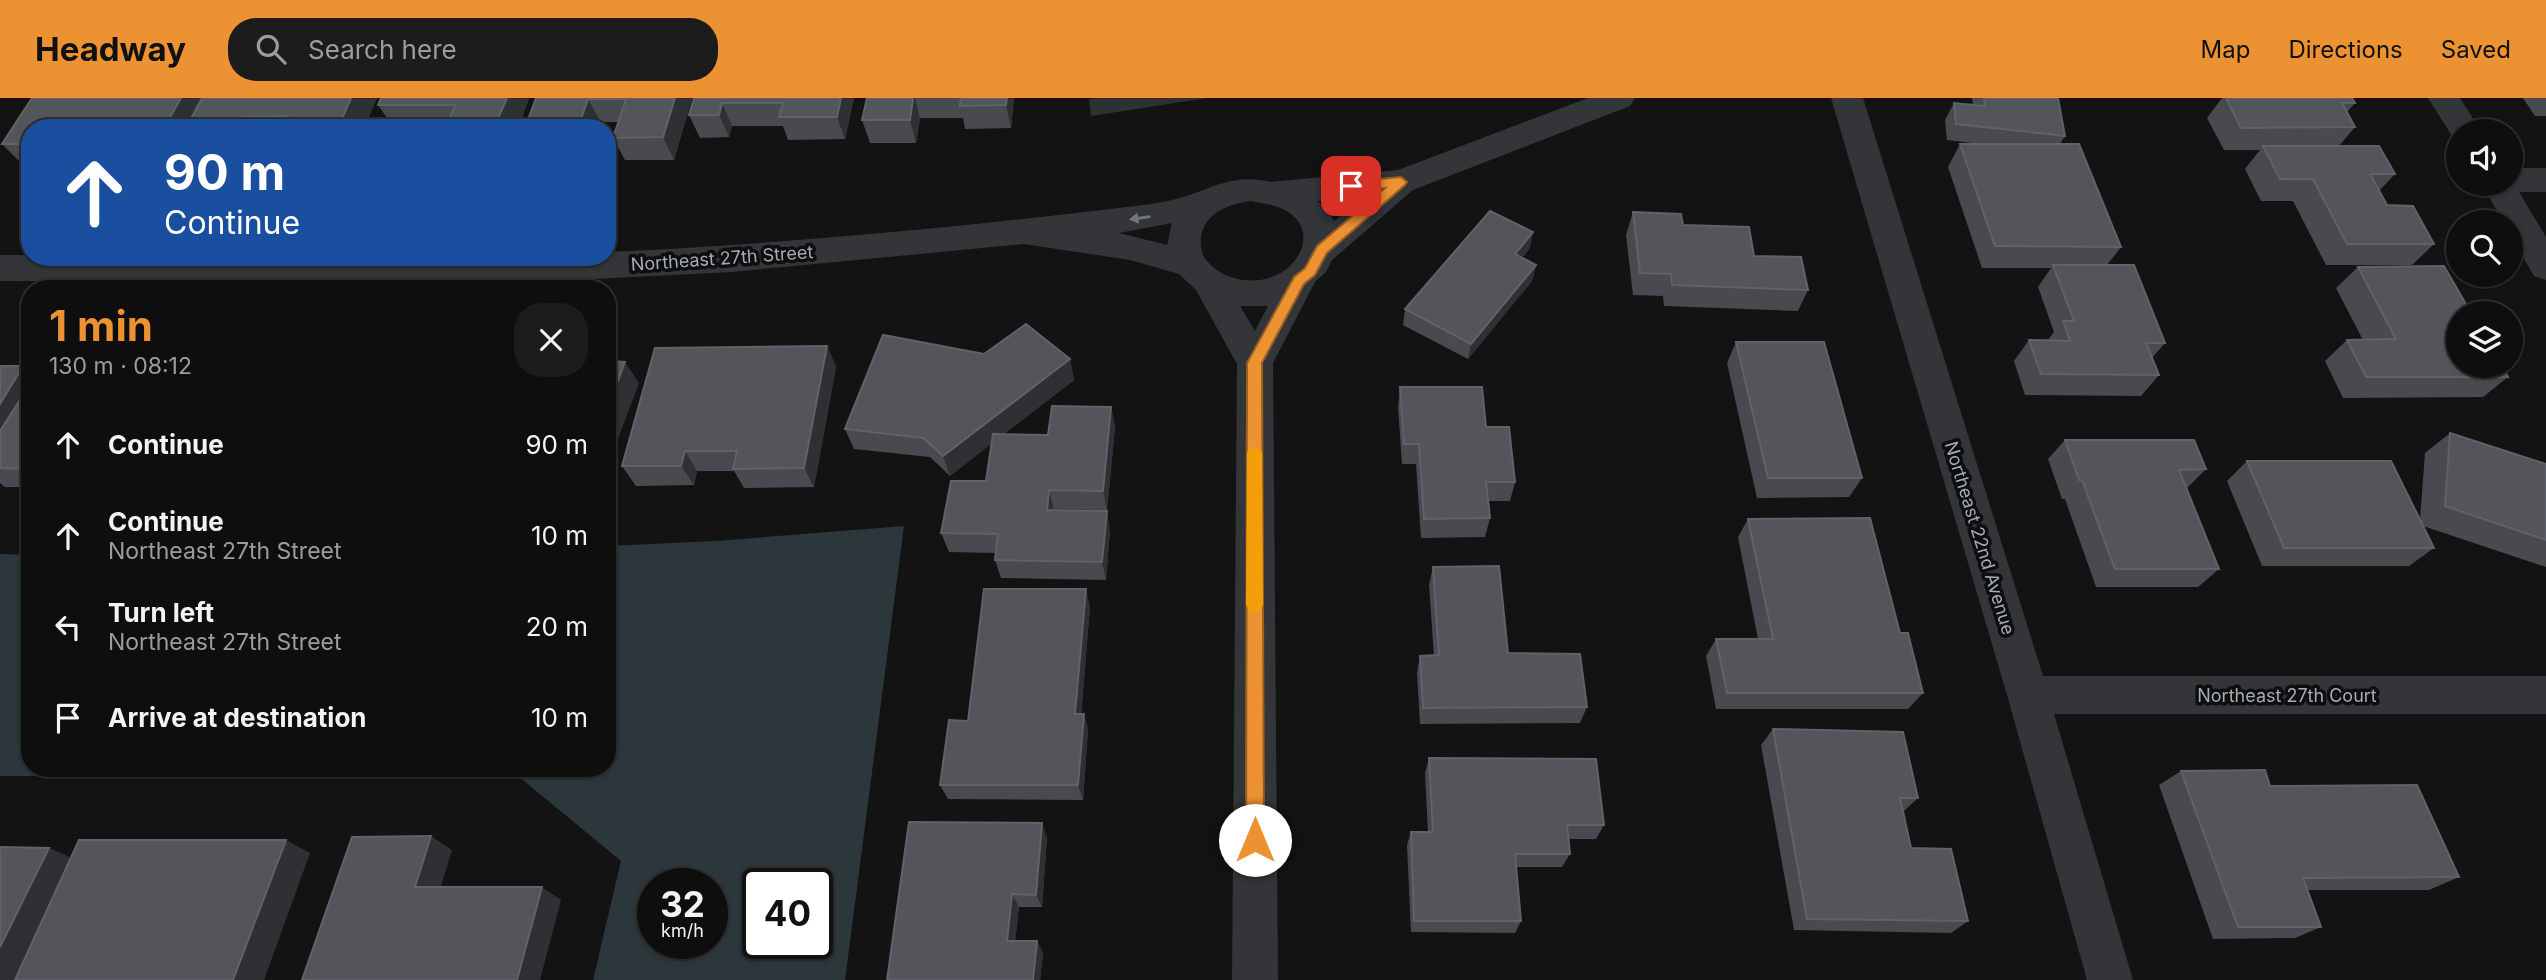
<!DOCTYPE html>
<meta charset="utf-8">
<style>
:root{--surface:#0e0e0f;--page:#1c1c1d;--text:#f1f3f6;--muted:#9b9c9e;--line:#2e2e2f;--accent:#ec9233}
body{margin:0;font-family:Inter,sans-serif;background:var(--page);color:var(--text);height:100vh;display:flex;flex-direction:column;font-size:26px;white-space:nowrap}
*{box-sizing:border-box;margin:0}
p{font-size:23px;color:var(--muted)}
.icon{flex:none;width:38px;height:38px;fill:none;stroke:currentColor;stroke-width:2;stroke-linecap:round;stroke-linejoin:round}
.map{position:relative;flex:1;overflow:hidden}
.sheet{position:absolute;left:21px;top:182px;width:595px;height:497px;display:flex;flex-direction:column;background:var(--surface);border-radius:28px;box-shadow:0 2px 5px #0004,0 0 0 2px var(--line)}
.sheet>*{flex:none}
.guide{position:absolute;left:21px;top:21px;width:595px;height:147px;border-radius:28px;box-shadow:0 2px 5px #0004,0 0 0 2px var(--line);background:#1a4fa0;color:#fff;overflow:hidden}
.controls{position:absolute;left:2446px;top:21px;display:grid;gap:14px}
.controls a{display:grid;place-items:center;width:77px;height:77px;border-radius:50%;background:var(--surface);box-shadow:0 2px 5px #0004,0 0 0 2px var(--line);font-size:35px}
.speed{position:absolute;left:637px;top:770px;display:flex;gap:14px;font-size:35px;font-weight:700;text-align:center}
.speed>*{display:grid;place-content:center;width:91px;height:91px;border-radius:50%;background:var(--surface);box-shadow:0 2px 5px #0004,0 0 0 2px var(--line);line-height:1}
.speed small{font-size:18px;font-weight:400}
.speed .limit{border:4px solid #111;border-radius:10px;background:#fff;color:#111}
.pin{position:absolute;display:grid;place-items:center;width:60px;height:60px;color:#fff;margin:-30px;border-radius:14px;box-shadow:0 4px 10px #0006}
.me{position:absolute;width:77px;margin:-38px;rotate:0deg;stroke-linejoin:round;filter:drop-shadow(0 0 5px #0008)}
.turn{display:flex;align-items:center;gap:24px;height:147px;padding:0 28px;font-size:32px}
.turn .icon{width:91px;height:91px;stroke-width:2.5}
.turn b{display:block;font-size:49px;line-height:60px}
.round{display:grid;place-items:center;flex:none;width:74px;height:74px;border-radius:28px;background:var(--page)}
.summary{display:flex;align-items:center;justify-content:space-between;height:119px;padding:0 28px}
h1{font-size:42px;font-weight:700;line-height:52px;color:var(--accent)}
ul{padding:0;list-style:none}
li{display:flex;align-items:center;gap:21px;height:91px;padding:0 28px}
li div{flex:1}
li b{display:block;font-size:26px}
li em{font-style:normal}
header{display:flex;align-items:center;gap:42px;box-sizing:border-box;height:98px;padding:0 35px;background:var(--accent);color:#111}
header strong{font-size:33px}
nav{display:flex;gap:38px;margin-inline-start:auto;font-size:24px}
.search{width:490px;height:63px;background:var(--page);display:flex;align-items:center;gap:18px;box-sizing:border-box;padding:0 24px;border-radius:28px;color:var(--muted);font-size:26px}
.map>svg:first-child{display:block}
</style>
<header>
<strong>Headway</strong>
<div class="search"><svg class="icon" aria-label="search" viewBox="0 0 24 24"><circle cx="10" cy="10" r="6"/><path d="M15 15l6 6"/></svg>Search here</div>
<nav><a>Map</a><a>Directions</a><a>Saved</a></nav>
</header>
<div class="map">
<svg width="2546" height="882" viewBox="0 0 2546 882">
<rect width="100%" height="100%" fill="#131314"/>
<!-- water -->
<path fill="#2c373c" fill-rule="evenodd" d="M904 428 845 882H593L621 763 518 678H0V456L30 457V670H607V448L716 443ZM653 786H712V845H653ZM758 786H817V845H758Z"/>
<g fill="none" stroke-linecap="round" stroke-linejoin="round">
<!-- minor -->
<g fill="#343539" fill-rule="evenodd">
<path d="M1588 0H1635L1630 8 1413 92 1332 162 1326 174 1315 184 1273 265 1278 882H1232L1237 266 1196 192 1179 176 1130 162 1024 146 732 174 534 184 0 183V157L607 159V154C784 146 961 129 1136 108 1156 106 1180 101 1198 94 1223 84 1243 77 1270 84L1398 72ZM1362 99 1334 123 1328 112 1317 103ZM1251 103C1261 105 1274 107 1283 111 1309 124 1309 149 1290 168 1268 189 1227 187 1207 163 1203 159 1202 154 1201 148 1198 118 1226 106 1251 103ZM1172 125 1167 147 1119 135ZM1240 208H1268L1255 233Z"/>
<polygon points="1831,0 1863,0 2043,578 2546,578 2546,616 2054,616 2133,882 2087,882 2007,597"/>
<polygon points="2428,0 2460,0 2481,33 2459,33 2459,42 2454,41"/>
<polygon points="2511,70 2546,70 2546,94 2519,94 2546,139 2546,182 2534,178 2511,138 2511,124 2503,124 2482,86 2511,86"/>
</g>
</g>
<!-- wall -->
<g fill="#494a4f">
<polygon points="32,0 377,0 364,30 30,30 30,69 25,69 2,46"/>
<polygon points="381,0 529,0 518,30 394,30 378,7"/>
<polygon points="536,0 692,0 674,62 625,62 613,40 618,24 601,24 599,30 525,30"/>
<polygon points="694,0 854,0 845,41 788,42 783,28 732,28 729,39 700,40 689,17"/>
<polygon points="867,0 1014,0 1011,30 965,31 963,20 920,20 916,45 870,45 862,22"/>
<polygon points="1972,0 2058,0 2065,38 2060,46 2121,149 2107,167 2165,245 2152,260 2159,277 2141,298 2025,297 2014,263 2029,242 2048,242 2054,234 2038,189 2051,170 1982,170 1948,69 1960,46 1981,46 1947,42 1945,22 1954,5 1973,7"/>
<polygon points="2222,0 2355,5 2347,14 2355,29 2339,48 2395,76 2379,93 2387,107 2434,146 2412,167 2326,167 2293,103 2261,103 2245,71 2260,52 2224,52 2207,20"/>
<polygon points="2523,0 2546,0 2546,18 2535,18"/>
<polygon points="1633,114 1683,127 1754,158 1808,192 1798,213 1664,208 1663,198 1633,197 1626,137"/>
<polygon points="1530,150 1522,160 1536,167 1532,183 1468,261 1403,227 1405,211"/>
<polygon points="2358,169 2508,279 2483,299 2343,300 2325,263 2347,242 2363,242 2336,190"/>
<polygon points="1736,244 1862,380 1849,399 1757,400 1727,265"/>
<polygon points="827,248 836,269 814,389 744,390 734,373 697,373 694,387 636,388 622,368"/>
<polygon points="984,256 1070,261 1074,282 1004,336 1048,337 1111,309 1115,329 1107,412 1054,411 1054,412 1110,432 1106,482 1001,480 995,462 996,455 949,454 941,435 986,383 992,345 950,378 930,359 854,351 845,331"/>
<polygon points="0,268 23,268 30,274 30,389 5,389 0,385"/>
<polygon points="1400,289 1486,329 1515,384 1510,403 1488,403 1490,420 1485,439 1421,440 1416,366 1402,366 1398,309"/>
<polygon points="2450,335 2546,366 2546,469 2423,428 2434,450 2409,468 2262,468 2227,383 2247,363 2420,422 2425,355"/>
<polygon points="2065,342 2206,371 2187,390 2219,471 2198,489 2096,489 2065,401 2062,401 2048,361"/>
<polygon points="1748,421 1900,535 1923,595 1908,611 1716,611 1706,558 1716,541 1758,541 1738,439"/>
<polygon points="1433,469 1508,555 1587,609 1580,625 1420,626 1417,575 1420,558 1434,558 1429,487"/>
<polygon points="1090,508 1081,616 1084,616 1088,632 1083,702 948,701 940,687 968,623"/>
<polygon points="1773,631 1918,700 1903,714 1911,750 1968,823 1951,835 1794,832 1761,647"/>
<polygon points="1429,660 1604,727 1596,741 1568,741 1570,756 1562,769 1516,769 1521,823 1515,835 1411,834 1407,747 1411,734 1428,734 1425,675"/>
<polygon points="2181,673 2270,688 2459,779 2429,792 2307,792 2321,829 2295,840 2213,841 2159,687"/>
<polygon points="1047,739 1042,809 1019,809 1015,843 1043,854 1040,882 887,882"/>
</g>
<!-- shaded-wall -->
<g fill="#2f3033">
<polygon points="181,0 214,0 197,30 164,30"/>
<polygon points="351,0 377,0 364,30 338,30"/>
<polygon points="507,0 529,0 518,30 499,30 496,25"/>
<polygon points="675,0 692,0 674,62 663,39"/>
<polygon points="841,0 854,0 845,41 837,19"/>
<polygon points="913,0 915,0 920,20 916,45 910,22"/>
<polygon points="1007,0 1014,0 1011,30 1006,7"/>
<polygon points="1097,0 1207,0 1091,18 1089,1"/>
<polygon points="588,1 601,24 599,30 578,30"/>
<polygon points="722,5 732,28 729,39 719,17"/>
<polygon points="224,20 232,30 219,30"/>
<polygon points="1533,134 1530,150 1512,172 1515,156"/>
<polygon points="1536,167 1532,183 1468,261 1471,246"/>
<polygon points="827,248 836,269 814,389 804,370"/>
<polygon points="1070,261 1074,282 950,378 943,358"/>
<polygon points="625,264 639,285 607,370 607,312"/>
<polygon points="23,268 30,274 30,320 0,370 0,306"/>
<polygon points="1111,309 1115,329 1107,412 1103,393"/>
<polygon points="685,353 697,373 694,387 681,368"/>
<polygon points="1049,392 1054,411 1052,431 1047,412"/>
<polygon points="1107,413 1110,432 1106,482 1102,464"/>
<polygon points="1086,491 1090,508 1080,632 1075,616"/>
<polygon points="1084,616 1088,632 1083,702 1078,687"/>
<polygon points="1042,725 1047,739 1042,809 1036,797"/>
<polygon points="431,738 452,752 437,801 415,789"/>
<polygon points="286,742 310,755 264,882 233,882"/>
<polygon points="49,750 79,763 22,882 0,882 0,849"/>
<polygon points="542,789 561,802 540,882 517,882"/>
<polygon points="1012,796 1019,809 1014,854 1007,843"/>
<polygon points="1037,843 1043,854 1040,882 1033,882"/>
</g>
<!-- building -->
<g fill="#53555a" stroke="#5f6268" stroke-width="2">
<polygon points="32,0 181,0 164,30 30,30 30,46 2,46"/>
<polygon points="202,0 351,0 338,30 281,30 287,18 224,20 219,30 186,30"/>
<polygon points="381,0 507,0 496,25 448,25 455,7 378,7"/>
<polygon points="536,0 675,0 663,39 613,40 626,1 588,1 578,30 525,30"/>
<polygon points="694,0 841,0 837,19 779,19 783,5 722,5 719,17 689,17"/>
<polygon points="867,0 913,0 910,22 862,22"/>
<polygon points="961,0 1007,0 1006,7 960,8"/>
<polygon points="1984,0 2058,0 2065,38 1956,26 1954,5 1985,8"/>
<polygon points="2226,0 2352,0 2355,5 2342,5 2355,29 2241,30"/>
<polygon points="1960,46 2079,46 2121,149 1995,148"/>
<polygon points="2263,48 2379,48 2395,76 2370,76 2387,107 2413,108 2434,146 2347,146 2313,81 2280,81"/>
<polygon points="1490,113 1533,134 1515,156 1536,167 1471,246 1405,211"/>
<polygon points="1633,114 1681,116 1683,127 1749,129 1754,158 1801,159 1808,192 1672,187 1671,176 1640,175"/>
<polygon points="2053,167 2134,167 2165,245 2146,245 2159,277 2041,276 2029,242 2070,243 2063,223 2074,223"/>
<polygon points="2444,168 2471,215 2459,215 2459,268 2502,268 2508,279 2366,279 2347,242 2396,241 2358,169"/>
<polygon points="1026,226 1070,261 943,358 923,340 845,331 883,237 984,256"/>
<polygon points="1736,244 1824,244 1862,380 1768,380"/>
<polygon points="827,248 804,370 733,371 737,353 685,353 681,368 622,368 655,250"/>
<polygon points="607,263 625,264 607,312"/>
<polygon points="0,268 23,268 0,306"/>
<polygon points="30,286 30,371 0,370 0,333"/>
<polygon points="1400,289 1482,289 1486,329 1509,329 1515,384 1486,384 1490,420 1424,421 1419,346 1404,346"/>
<polygon points="1052,308 1111,309 1103,393 1049,392 1047,412 1107,413 1102,464 995,462 998,436 941,435 951,383 986,383 993,336 1048,337"/>
<polygon points="2450,335 2546,366 2546,442 2445,408"/>
<polygon points="2065,342 2194,342 2206,371 2179,372 2219,471 2115,471 2082,382 2079,382"/>
<polygon points="2247,363 2391,363 2434,450 2284,450"/>
<polygon points="1870,420 1900,535 1908,535 1923,595 1727,595 1716,541 1773,541 1748,421"/>
<polygon points="1499,468 1508,555 1580,556 1587,609 1423,610 1420,558 1439,557 1433,469"/>
<polygon points="984,491 1086,491 1075,616 1084,616 1078,687 940,687 949,622 968,623"/>
<polygon points="1773,631 1903,634 1918,700 1900,700 1911,750 1951,751 1968,823 1807,821"/>
<polygon points="1429,660 1596,661 1604,727 1567,727 1570,756 1515,756 1521,823 1414,823 1411,734 1433,734"/>
<polygon points="2265,672 2270,688 2417,687 2459,779 2303,780 2321,829 2238,829 2181,673"/>
<polygon points="909,724 1042,725 1036,797 1012,796 1007,843 1037,843 1033,882 887,882"/>
<polygon points="431,738 415,789 542,789 517,882 302,882 352,739"/>
<polygon points="79,742 286,742 233,882 15,882"/>
<polygon points="0,749 49,750 0,849"/>
</g>
<!-- one-way arrows -->
<defs><path id="oneway-solid" d="M-6-.8H1V-3.2L6.5 0L1 3.2V.8H-6Z" transform="scale(1.75)"/></defs>
<use fill="#72767d" href="#oneway-solid" transform="translate(1140 120) rotate(172)"/>
<!-- route -->
<polygon fill="#ec9233" stroke="#995f21" stroke-width="2" points="1401,79 1407,84 1405,87 1327,155 1315,177 1304,186 1262,265 1264,742 1261,749 1255,751 1248,749 1246,742 1247,265 1294,179 1305,170 1317,148 1385,90 1351,93 1344,88 1346,84"/>
<!-- slow -->
<polygon fill="#f59e0b" points="1255,348 1262,354 1263,507 1260,512 1255,514 1249,512 1246,507 1247,354"/>
<g text-anchor="middle" dominant-baseline="central" stroke-width="7" stroke-linejoin="round" paint-order="stroke">
<!-- street labels -->
<g font-size="18" fill="#a4acb4" stroke="#0e0e0f">
<text transform="translate(722 160) rotate(-4)">Northeast 27th Street</text>
<text transform="translate(1980 440) rotate(73)">Northeast 22nd Avenue</text>
<text x="2287" y="597">Northeast 27th Court</text>
</g>
</g>
</svg>
<div class="controls">
<a><svg class="icon" aria-label="sound" viewBox="0 0 24 24"><path d="M4 9h4l5-4v14l-5-4H4zM17 9q2 3 0 6"/></svg></a>
<a><svg class="icon" aria-label="search" viewBox="0 0 24 24"><circle cx="10" cy="10" r="6"/><path d="M15 15l6 6"/></svg></a>
<a><svg class="icon" aria-label="layers" viewBox="0 0 24 24"><path d="M12 4l9 5-9 5-9-5zM3 14l9 5 9-5"/></svg></a>
</div>
<div class="speed"><div>32<small>km/h</small></div><div class="limit">40</div></div>
<div class="pin" style="left:1351px;top:88px;background:#d93025"><svg class="icon" aria-label="arrive" viewBox="0 0 24 24"><path d="M6 21V4h12l-3 4 3 4H6"/></svg></div>
<svg class="me" style="left:1255px;top:742px" viewBox="-20 -20 40 40"><circle r="19" fill="#fff"/><path d="M0-13L10 11 0 6-10 11z" fill="#ec9233"/></svg>
<div class="guide">
<div class="turn"><svg class="icon" aria-label="ahead" viewBox="0 0 24 24"><path d="M12 20V5M6 11l6-6 6 6"/></svg><div><b>90 m</b>Continue</div></div>
</div>
<section class="sheet">
<div class="summary"><div><h1>1 min</h1><p>130 m · 08:12</p></div><a class="round"><svg class="icon" aria-label="close" viewBox="0 0 24 24"><path d="M6 6l12 12M18 6L6 18"/></svg></a></div>
<ul>
<li><svg class="icon" aria-label="ahead" viewBox="0 0 24 24"><path d="M12 20V5M6 11l6-6 6 6"/></svg><div><b>Continue</b></div><em>90 m</em></li>
<li><svg class="icon" aria-label="ahead" viewBox="0 0 24 24"><path d="M12 20V5M6 11l6-6 6 6"/></svg><div><b>Continue</b><p>Northeast 27th Street</p></div><em>10 m</em></li>
<li><svg class="icon" aria-label="left" viewBox="0 0 24 24"><path d="M17 20v-9H6M10 6l-5 5 5 5"/></svg><div><b>Turn left</b><p>Northeast 27th Street</p></div><em>20 m</em></li>
<li><svg class="icon" aria-label="arrive" viewBox="0 0 24 24"><path d="M6 21V4h12l-3 4 3 4H6"/></svg><div><b>Arrive at destination</b></div><em>10 m</em></li>
</ul>
</section>
</div>
